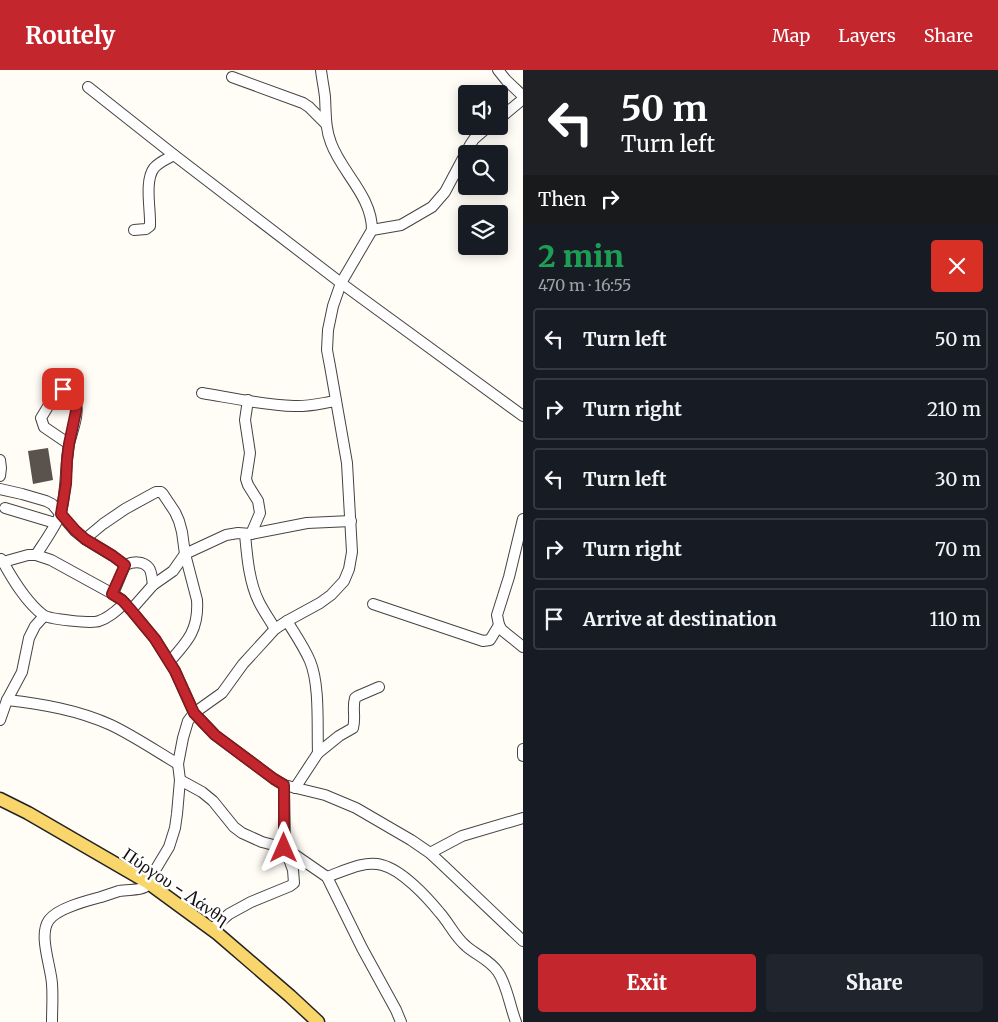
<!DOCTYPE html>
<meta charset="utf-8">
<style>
:root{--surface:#171b24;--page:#20242c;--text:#f1f3f6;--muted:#9ea1a6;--line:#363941;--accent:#c4262e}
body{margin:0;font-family:Merriweather,serif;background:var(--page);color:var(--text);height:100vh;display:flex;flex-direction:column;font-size:19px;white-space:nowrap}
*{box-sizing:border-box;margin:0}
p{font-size:16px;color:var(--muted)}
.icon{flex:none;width:28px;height:28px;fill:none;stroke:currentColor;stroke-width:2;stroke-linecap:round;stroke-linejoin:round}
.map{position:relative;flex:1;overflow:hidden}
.drawer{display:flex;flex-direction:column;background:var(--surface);width:475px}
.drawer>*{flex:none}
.banner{background:#202124;color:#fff;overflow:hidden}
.buttons{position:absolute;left:458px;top:15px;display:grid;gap:10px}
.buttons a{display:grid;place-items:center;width:50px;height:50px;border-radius:5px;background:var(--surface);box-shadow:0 2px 12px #0003;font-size:25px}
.pin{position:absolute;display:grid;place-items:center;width:42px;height:42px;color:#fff;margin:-21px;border-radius:10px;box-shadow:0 2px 8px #0006}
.me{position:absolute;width:55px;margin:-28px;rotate:0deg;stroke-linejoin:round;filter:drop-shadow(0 0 4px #0008)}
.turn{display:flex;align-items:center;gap:18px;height:105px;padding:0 15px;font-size:22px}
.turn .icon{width:65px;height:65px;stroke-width:2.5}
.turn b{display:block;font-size:35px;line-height:42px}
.then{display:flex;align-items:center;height:48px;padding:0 15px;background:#0003;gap:10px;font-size:19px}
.round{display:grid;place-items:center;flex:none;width:52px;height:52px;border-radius:5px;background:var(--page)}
.headline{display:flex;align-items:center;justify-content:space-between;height:85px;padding:0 15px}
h1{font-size:30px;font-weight:800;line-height:38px;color:#1e9e55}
.primary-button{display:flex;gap:10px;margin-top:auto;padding:10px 15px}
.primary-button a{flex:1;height:58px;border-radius:5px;background:var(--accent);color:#fff;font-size:20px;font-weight:800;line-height:58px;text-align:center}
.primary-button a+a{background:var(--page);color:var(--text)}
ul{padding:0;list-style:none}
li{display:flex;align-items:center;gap:15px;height:62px;margin:0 10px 8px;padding:0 5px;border:2px solid var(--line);border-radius:5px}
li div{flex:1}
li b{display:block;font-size:19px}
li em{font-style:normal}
header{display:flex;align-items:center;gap:30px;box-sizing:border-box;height:70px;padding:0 25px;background:var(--accent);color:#fff}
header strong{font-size:24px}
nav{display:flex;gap:28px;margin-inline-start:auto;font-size:18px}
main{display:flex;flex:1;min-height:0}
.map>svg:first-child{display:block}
</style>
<header>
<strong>Routely</strong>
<nav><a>Map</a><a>Layers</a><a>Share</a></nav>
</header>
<main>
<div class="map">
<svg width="523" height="952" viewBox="0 0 523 952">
<rect width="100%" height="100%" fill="#fffdf5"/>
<!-- building -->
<polygon fill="#5a524d" points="48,378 53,410 33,414 28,381"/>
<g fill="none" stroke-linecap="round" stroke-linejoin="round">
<defs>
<g id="minor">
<polyline points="498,0 506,10 523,26"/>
<polyline points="232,7 303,33 309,37 326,54"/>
<polyline points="88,17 174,85 341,213 523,346"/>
<polyline points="499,49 523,29"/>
<path d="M134 160 146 159 150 156C151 141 144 111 154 98 159 92 167 89 174 85"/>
<polyline points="372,160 401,155 432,137 445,122 470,75 474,69 489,56"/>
<path d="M202 323C232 328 263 335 294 336 308 337 322 333 336 331"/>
<polyline points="248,330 245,350 250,383 246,409 248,415 258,431 260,443 251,464"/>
<polyline points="0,390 1,398 0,406"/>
<polyline points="0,419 22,424 46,431 52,434 75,461 85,469 113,486 125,495 113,524 122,530 131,540 155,569 175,601 194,643 215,665 274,709 284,715 325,725 356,738 411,770 430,783 445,797 523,871"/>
<polyline points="5,438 55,453"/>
<polyline points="523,449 509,507 497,545 499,555 502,560 523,577"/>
<path d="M245 464C247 486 249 512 259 532 264 542 270 550 275 559"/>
<path d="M85 469 103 454 125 439 156 422H161L163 424 175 442 179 451 182 462 185 484 197 530C199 559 188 571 170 591"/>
<path d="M36 485C43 474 58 453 61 442 67 419 65 396 69 374 72 361 79 346 76 332 76 329 73 326 71 323 69 321 68 319 64 319 57 319 45 342 41 348L44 357 69 374"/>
<polyline points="1,489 3,492 28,485 36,485 51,490 113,524"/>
<path d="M3 492C13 510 26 532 43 545 48 549 92 554 99 551 109 548 117 540 125 533"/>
<path d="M125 495C132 492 143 490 149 498 152 502 152 510 153 515"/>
<polyline points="373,534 483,571 490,570 499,555"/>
<polyline points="131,540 153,515 173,501 185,484 226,465 238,463 251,464 307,453 351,451"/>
<path d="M287 551C295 564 304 577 310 591 320 615 317 656 318 683"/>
<path d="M7 630C42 634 78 640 111 655 134 666 156 681 178 694"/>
<polyline points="0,650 7,630 22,602 29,568 35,556 44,546"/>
<polyline points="523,679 523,686"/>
<polyline points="180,710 202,722 213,731 234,757 242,763 262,772 285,778 327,807 362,878 396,940 401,952"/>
<path d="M295 718 318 683 339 666 353 658C356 648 352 638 355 628L358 626 379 617"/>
<polyline points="430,783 462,766 523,748"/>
<path d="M327 807C344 801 364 790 382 795 402 800 427 827 440 843 449 853 455 867 466 876 476 885 490 890 498 902 507 915 510 937 516 952"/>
<polyline points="212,859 229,844 251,832 290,816 294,813 293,800 285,778 284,715"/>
<path d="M52 952C52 939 53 926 52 914 51 896 38 865 49 850 58 838 86 831 101 827 107 825 113 823 119 821 128 819 138 821 145 817L169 777 175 758 177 744 180 710 178 694 183 668 188 651 194 643 222 623 243 594 275 559 287 551 320 533 331 525 344 511 349 499 352 482 347 393 330 296 327 280 328 260 333 236 341 213 372 160C372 126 342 103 331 73 325 58 326 43 325 27 324 18 322 9 321 0"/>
</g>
<polyline id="major" points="0,729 28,743 147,812 218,864 290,926 318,952"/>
</defs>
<!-- minor casing -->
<use href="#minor" stroke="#444" stroke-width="12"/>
<!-- major casing -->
<use href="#major" stroke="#222" stroke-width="15"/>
<!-- minor -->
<use href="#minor" stroke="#fff" stroke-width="10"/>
<!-- major -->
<use href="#major" stroke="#f9d66b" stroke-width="12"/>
</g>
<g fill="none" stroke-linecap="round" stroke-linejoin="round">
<defs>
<polyline id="route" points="63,319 67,319 74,327 76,332 76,341 69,374 67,390 66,414 61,444 75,460 85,469 113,486 125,495 112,524 122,530 131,540 155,569 175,601 194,643 215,665 274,709 284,715 284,778"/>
</defs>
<!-- route casing -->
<use href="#route" stroke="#7f191e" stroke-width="12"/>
<!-- route -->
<use href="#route" stroke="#c4262e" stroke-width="9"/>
</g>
<g text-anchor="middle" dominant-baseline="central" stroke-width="5" stroke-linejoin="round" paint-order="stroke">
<!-- street labels -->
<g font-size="18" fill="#111" stroke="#fff">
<text transform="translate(176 816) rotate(34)">Πύργου - Λάνθη</text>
</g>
</g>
</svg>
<div class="buttons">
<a><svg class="icon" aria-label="sound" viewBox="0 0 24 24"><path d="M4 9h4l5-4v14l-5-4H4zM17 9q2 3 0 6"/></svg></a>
<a><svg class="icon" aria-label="search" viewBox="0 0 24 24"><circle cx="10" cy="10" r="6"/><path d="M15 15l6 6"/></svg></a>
<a><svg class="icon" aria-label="layers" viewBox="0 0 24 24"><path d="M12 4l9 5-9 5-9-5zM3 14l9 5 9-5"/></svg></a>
</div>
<div class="pin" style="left:63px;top:319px;background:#d93025"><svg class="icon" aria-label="arrive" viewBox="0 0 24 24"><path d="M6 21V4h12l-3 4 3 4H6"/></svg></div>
<svg class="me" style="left:284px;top:778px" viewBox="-20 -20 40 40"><path d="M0-17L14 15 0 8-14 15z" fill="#c4262e" stroke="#fff" stroke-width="4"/></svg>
</div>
<section class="drawer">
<div class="banner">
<div class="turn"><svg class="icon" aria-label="left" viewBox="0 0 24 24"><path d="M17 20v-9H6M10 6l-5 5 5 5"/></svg><div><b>50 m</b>Turn left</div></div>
<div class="then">Then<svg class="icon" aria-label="right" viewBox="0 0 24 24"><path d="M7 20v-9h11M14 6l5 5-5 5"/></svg></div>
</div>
<div class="headline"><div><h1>2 min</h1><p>470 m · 16:55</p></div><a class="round" style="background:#d93025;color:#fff"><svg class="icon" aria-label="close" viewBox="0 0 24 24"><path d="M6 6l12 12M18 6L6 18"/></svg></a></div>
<ul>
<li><svg class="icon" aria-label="left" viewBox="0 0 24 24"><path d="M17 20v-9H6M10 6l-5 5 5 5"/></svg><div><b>Turn left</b></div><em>50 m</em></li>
<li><svg class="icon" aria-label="right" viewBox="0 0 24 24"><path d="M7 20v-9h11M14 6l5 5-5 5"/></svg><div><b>Turn right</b></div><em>210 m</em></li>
<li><svg class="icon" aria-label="left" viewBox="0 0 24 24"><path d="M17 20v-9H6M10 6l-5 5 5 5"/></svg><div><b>Turn left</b></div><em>30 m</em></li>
<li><svg class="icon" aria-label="right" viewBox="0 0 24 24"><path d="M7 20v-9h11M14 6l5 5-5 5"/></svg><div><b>Turn right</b></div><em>70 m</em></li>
<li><svg class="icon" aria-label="arrive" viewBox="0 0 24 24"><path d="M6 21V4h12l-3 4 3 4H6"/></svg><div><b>Arrive at destination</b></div><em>110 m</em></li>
</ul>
<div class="primary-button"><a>Exit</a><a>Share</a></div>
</section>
</main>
